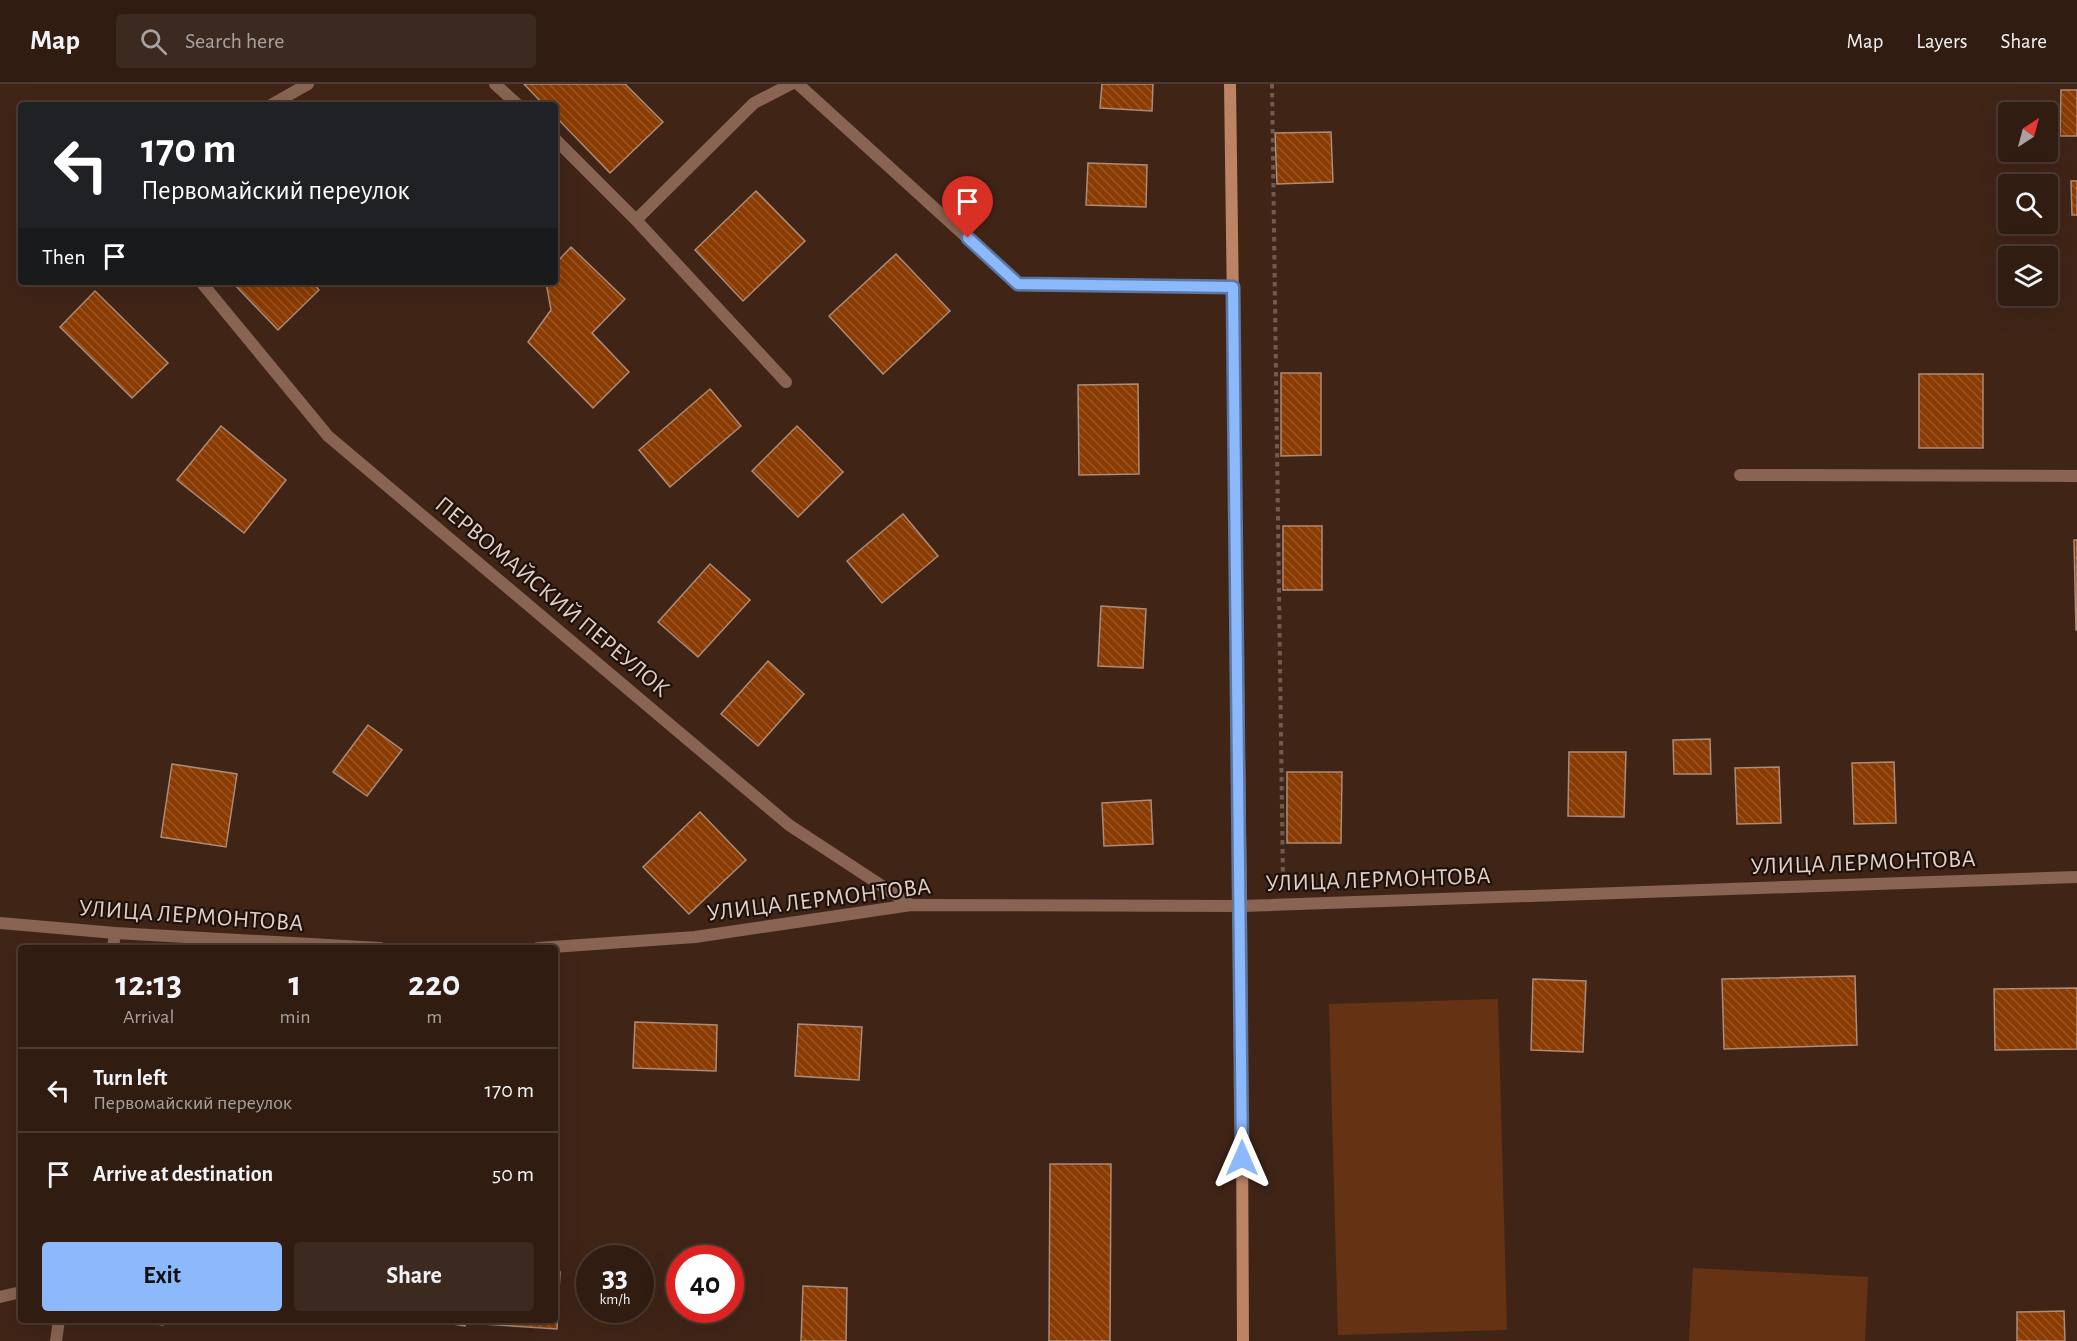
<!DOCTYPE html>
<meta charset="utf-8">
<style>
:root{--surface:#301c11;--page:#3c291f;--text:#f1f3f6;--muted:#a8a19f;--line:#4b3a31;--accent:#8cb9fc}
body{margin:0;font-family:"Alegreya Sans",sans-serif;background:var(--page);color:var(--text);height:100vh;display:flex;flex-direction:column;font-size:22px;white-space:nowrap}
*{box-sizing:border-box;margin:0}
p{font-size:20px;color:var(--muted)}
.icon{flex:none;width:33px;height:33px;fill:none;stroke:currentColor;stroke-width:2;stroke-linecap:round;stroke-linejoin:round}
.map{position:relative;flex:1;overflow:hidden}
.sheet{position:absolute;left:18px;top:861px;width:540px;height:378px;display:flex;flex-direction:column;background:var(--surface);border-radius:6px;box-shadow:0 6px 24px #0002,0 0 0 2px var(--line)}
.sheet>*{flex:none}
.hud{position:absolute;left:18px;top:18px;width:540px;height:183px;border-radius:6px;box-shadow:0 6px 24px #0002,0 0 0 2px var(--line);background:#202124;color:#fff;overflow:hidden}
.needle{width:39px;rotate:36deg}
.fabs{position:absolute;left:1998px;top:18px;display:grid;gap:12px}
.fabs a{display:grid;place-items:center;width:60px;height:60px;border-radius:6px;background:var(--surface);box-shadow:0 6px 24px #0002,0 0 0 2px var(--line);font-size:30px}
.speed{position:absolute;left:576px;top:1161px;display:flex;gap:12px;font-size:30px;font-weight:700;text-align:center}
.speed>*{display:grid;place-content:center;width:78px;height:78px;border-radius:50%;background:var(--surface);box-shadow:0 6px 24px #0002,0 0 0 2px var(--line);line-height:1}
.speed small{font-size:15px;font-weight:400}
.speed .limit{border:9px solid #d22;background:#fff;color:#111}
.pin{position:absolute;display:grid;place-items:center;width:51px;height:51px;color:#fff;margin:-62px -26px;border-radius:50% 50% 50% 0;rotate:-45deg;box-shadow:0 0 6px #0007}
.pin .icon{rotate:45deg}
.me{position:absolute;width:66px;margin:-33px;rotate:0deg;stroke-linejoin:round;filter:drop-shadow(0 0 4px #0008)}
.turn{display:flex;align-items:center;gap:21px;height:126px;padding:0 24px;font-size:27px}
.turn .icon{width:78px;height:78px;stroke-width:2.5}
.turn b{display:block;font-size:42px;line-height:51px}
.then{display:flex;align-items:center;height:57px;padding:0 24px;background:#0003;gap:12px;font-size:22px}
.eta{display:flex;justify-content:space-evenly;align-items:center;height:102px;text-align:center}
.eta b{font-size:36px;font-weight:700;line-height:42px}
.primary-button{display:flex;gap:12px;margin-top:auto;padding:12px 24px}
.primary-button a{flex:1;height:69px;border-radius:6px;background:var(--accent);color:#111;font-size:24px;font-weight:700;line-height:69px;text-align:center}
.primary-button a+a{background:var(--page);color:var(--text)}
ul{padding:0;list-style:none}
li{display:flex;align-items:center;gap:18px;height:84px;padding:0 24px;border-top:2px solid var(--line)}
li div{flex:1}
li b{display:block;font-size:22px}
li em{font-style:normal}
header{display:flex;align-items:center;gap:36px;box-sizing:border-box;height:84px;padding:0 30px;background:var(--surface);border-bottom:2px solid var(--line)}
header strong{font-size:28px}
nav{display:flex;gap:33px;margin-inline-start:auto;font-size:21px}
.search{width:420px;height:54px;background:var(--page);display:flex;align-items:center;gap:15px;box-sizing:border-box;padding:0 21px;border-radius:6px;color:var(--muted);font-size:22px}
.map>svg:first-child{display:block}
</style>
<header>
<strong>Map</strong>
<div class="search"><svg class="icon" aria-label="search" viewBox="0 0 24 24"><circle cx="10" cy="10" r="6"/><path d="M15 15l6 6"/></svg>Search here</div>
<nav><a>Map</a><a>Layers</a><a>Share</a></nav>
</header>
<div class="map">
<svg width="2077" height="1257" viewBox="0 0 2077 1257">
<defs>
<pattern id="building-back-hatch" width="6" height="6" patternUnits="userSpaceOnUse" patternTransform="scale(1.5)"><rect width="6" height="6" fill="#8a3b01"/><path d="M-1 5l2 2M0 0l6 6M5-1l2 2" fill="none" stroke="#9a5625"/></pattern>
</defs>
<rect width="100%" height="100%" fill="#402517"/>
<!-- garden -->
<g fill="#663214">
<polygon points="1498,915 1507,1246 1338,1251 1329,920"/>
<polygon points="1693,1184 1868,1193 1865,1257 1689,1257"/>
</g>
<!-- building -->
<g fill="url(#building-back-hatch)" stroke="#ac8b7a" stroke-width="1.5">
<polygon points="524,0 625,0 663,38 610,89 555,32 555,21 544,21"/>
<polygon points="1102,0 1153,0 1152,27 1100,24"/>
<polygon points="2061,6 2077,6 2077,52 2060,52"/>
<polygon points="1331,48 1333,98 1277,100 1275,49"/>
<polygon points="1088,79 1147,81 1146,123 1086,121"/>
<polygon points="2071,97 2077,97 2077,131 2072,131"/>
<polygon points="756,107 805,157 743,217 695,166"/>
<polygon points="571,163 625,215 592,249 629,288 593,324 528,258 551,226 546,198 555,198 555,180"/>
<polygon points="896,170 950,227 883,290 829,232"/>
<polygon points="232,198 312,198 319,206 278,246"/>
<polygon points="95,207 168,279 132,314 60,243"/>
<polygon points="1281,289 1321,289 1321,371 1281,372"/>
<rect x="1919" y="290" width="64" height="74"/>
<polygon points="1138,300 1139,390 1079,391 1078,301"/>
<polygon points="710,305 741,342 670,403 639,366"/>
<polygon points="221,342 286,396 244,449 177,396"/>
<polygon points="797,342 843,388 798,433 752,387"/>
<polygon points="903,430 938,472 882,519 847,477"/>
<rect x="1283" y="442" width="39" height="64"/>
<polygon points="2074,456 2077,456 2077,546 2076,546"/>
<polygon points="710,480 750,516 698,573 658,538"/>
<polygon points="1101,522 1146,525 1143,584 1098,582"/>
<polygon points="768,577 804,610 758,662 721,630"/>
<polygon points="368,641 402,666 367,712 333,688"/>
<polygon points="1710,655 1711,690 1674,690 1673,656"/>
<polygon points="1569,668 1626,668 1624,733 1568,732"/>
<polygon points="1894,678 1896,739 1854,740 1852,679"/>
<polygon points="172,680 237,690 226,763 161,753"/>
<polygon points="1779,683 1781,739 1737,740 1735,684"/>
<polygon points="1287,688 1342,688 1341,759 1287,759"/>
<polygon points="1151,716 1153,760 1104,762 1102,719"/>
<polygon points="700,728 746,776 689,830 643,783"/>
<polygon points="1855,892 1857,961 1724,965 1722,895"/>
<polygon points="1533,895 1586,897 1583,968 1531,966"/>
<polygon points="2077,904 2077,965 1995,966 1994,905"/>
<polygon points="635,938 717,941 716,987 633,984"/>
<polygon points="798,940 862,943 859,996 795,992"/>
<polygon points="1050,1080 1111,1080 1110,1257 1049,1257"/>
<polygon points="555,1188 560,1188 557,1245 483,1240 484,1236 555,1236"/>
<polygon points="803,1202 847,1204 846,1257 801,1257"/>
<polygon points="2064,1227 2065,1257 2017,1257 2017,1228"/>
<polygon points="128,1236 164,1236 163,1241"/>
<polygon points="427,1236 466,1236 465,1242"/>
</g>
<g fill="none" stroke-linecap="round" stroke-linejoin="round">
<!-- path -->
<polyline stroke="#735a4e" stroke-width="4" stroke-dasharray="4.5 4.5" stroke-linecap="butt" points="1272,0 1283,798"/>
<!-- street -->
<g stroke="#896452" stroke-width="12">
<polyline points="495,0 518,21"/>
<polyline points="798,0 1018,200 1233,203"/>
<polyline points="271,21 308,0"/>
<polyline points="555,55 636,136 786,298"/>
<polyline points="636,136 754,19 791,0"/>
<polyline points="201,198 328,352 789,741 911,821"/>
<polyline points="1740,391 2077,392"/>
<polyline points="0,839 115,849 380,864"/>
<polyline points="113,864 115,849"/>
<polyline points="538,864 695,853 911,821 1241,822 2077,793"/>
<polyline points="0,1213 21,1208"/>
<polyline points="56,1257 59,1236"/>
</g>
<!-- secondary -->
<polyline stroke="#bd8365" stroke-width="12" points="1230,0 1241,822 1243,1257"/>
</g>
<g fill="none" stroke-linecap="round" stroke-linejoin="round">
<defs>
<polyline id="route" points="968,154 1018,200 1233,203 1242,1074"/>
</defs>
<!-- route casing -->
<use href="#route" stroke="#5b78a4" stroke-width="15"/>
<!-- route -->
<use href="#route" stroke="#8cb9fc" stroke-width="10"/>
</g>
<g text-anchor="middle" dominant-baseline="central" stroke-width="4.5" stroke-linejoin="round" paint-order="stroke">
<!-- street labels -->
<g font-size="24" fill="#e1cec5" stroke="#1e110b">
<text transform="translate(552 513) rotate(40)">ПЕРВОМАЙСКИЙ ПЕРЕУЛОК</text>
<text transform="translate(1863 779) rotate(-2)">УЛИЦА ЛЕРМОНТОВА</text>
<text transform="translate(1378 796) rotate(-2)">УЛИЦА ЛЕРМОНТОВА</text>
<text transform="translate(819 816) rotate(-7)">УЛИЦА ЛЕРМОНТОВА</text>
<text transform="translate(191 832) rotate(4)">УЛИЦА ЛЕРМОНТОВА</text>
</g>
</g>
</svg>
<div class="fabs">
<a><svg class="needle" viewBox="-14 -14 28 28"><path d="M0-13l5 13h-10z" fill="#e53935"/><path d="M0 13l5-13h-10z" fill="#a8a19f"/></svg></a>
<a><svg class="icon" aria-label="search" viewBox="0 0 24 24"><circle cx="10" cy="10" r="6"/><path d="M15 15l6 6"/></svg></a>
<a><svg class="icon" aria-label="layers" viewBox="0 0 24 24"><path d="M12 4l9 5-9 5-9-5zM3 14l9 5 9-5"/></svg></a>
</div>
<div class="speed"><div>33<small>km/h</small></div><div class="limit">40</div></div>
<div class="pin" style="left:968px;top:154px;background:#d93025"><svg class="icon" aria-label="arrive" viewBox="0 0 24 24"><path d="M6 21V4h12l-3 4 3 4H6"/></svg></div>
<svg class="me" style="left:1242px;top:1074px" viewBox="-20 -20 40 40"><path d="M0-17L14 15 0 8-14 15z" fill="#8cb9fc" stroke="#fff" stroke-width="4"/></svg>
<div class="hud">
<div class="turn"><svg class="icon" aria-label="left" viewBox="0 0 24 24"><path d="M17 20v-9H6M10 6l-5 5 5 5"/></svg><div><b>170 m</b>Первомайский переулок</div></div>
<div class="then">Then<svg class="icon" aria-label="arrive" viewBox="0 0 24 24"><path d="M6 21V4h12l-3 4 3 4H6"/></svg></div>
</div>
<section class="sheet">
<div class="eta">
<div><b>12:13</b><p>Arrival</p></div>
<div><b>1</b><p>min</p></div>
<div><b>220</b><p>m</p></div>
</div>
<ul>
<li><svg class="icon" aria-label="left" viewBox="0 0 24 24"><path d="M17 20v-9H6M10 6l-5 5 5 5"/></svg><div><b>Turn left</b><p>Первомайский переулок</p></div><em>170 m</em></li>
<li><svg class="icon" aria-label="arrive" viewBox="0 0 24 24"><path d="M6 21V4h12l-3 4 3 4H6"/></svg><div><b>Arrive at destination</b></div><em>50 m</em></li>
</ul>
<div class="primary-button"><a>Exit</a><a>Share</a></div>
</section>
</div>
